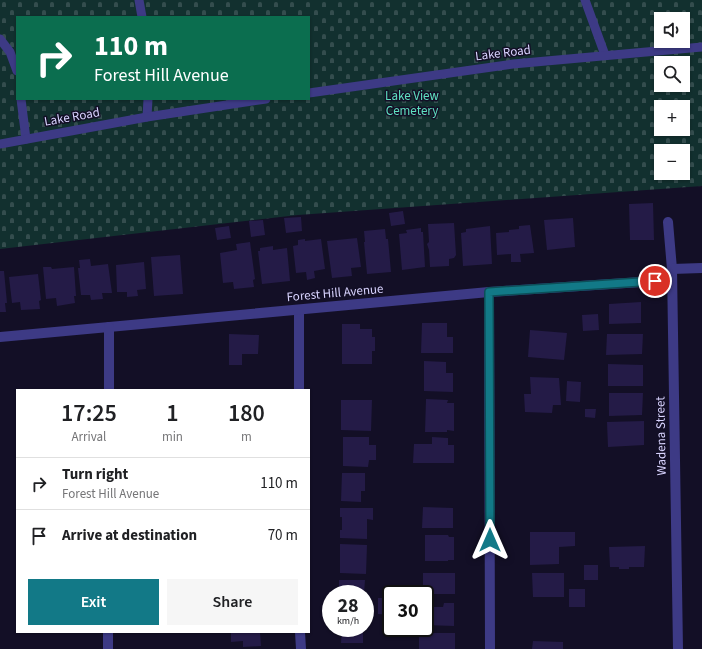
<!DOCTYPE html>
<meta charset="utf-8">
<style>
:root{--surface:#fff;--page:#f6f6f6;--text:#202124;--muted:#757577;--line:#e0e0e0;--accent:#127987}
body{margin:0;font-family:"Source Sans 3",sans-serif;background:var(--page);color:var(--text);height:100vh;display:flex;flex-direction:column;font-size:15px;white-space:nowrap}
*{box-sizing:border-box;margin:0}
p{font-size:13px;color:var(--muted)}
.icon{flex:none;width:22px;height:22px;fill:none;stroke:currentColor;stroke-width:2;stroke-linecap:round;stroke-linejoin:round}
.map{position:relative;flex:1;overflow:hidden}
.drawer{position:absolute;left:16px;top:389px;width:294px;height:244px;display:flex;flex-direction:column;background:var(--surface);border-radius:0px;box-shadow:0 1px 3px #0004}
.drawer>*{flex:none}
.hud{position:absolute;left:16px;top:16px;width:294px;height:84px;border-radius:0px;box-shadow:0 1px 3px #0004;background:#0b6e4f;color:#fff;overflow:hidden}
.tools{position:absolute;left:654px;top:12px;display:grid;gap:8px}
.tools a{display:grid;place-items:center;width:36px;height:36px;border-radius:0px;background:var(--surface);box-shadow:0 1px 3px #0004;font-size:20px}
.speed{position:absolute;left:322px;top:585px;display:flex;gap:8px;font-size:20px;font-weight:700;text-align:center}
.speed>*{display:grid;place-content:center;width:52px;height:52px;border-radius:50%;background:var(--surface);box-shadow:0 1px 3px #0004;line-height:1}
.speed small{font-size:10px;font-weight:400}
.speed .limit{border:2px solid #111;border-radius:6px;background:#fff;color:#111}
.pin{position:absolute;display:grid;place-items:center;width:34px;height:34px;color:#fff;margin:-17px;border:2px solid #fff;border-radius:50%;box-shadow:0 1px 4px #0007}
.me{position:absolute;width:44px;margin:-22px;rotate:0deg;stroke-linejoin:round;filter:drop-shadow(0 0 3px #0008)}
.turn{display:flex;align-items:center;gap:14px;height:84px;padding:0 12px;font-size:18px}
.turn .icon{width:52px;height:52px;stroke-width:2.5}
.turn b{display:block;font-size:28px;line-height:34px}
.eta{display:flex;justify-content:space-evenly;align-items:center;height:68px;text-align:center}
.eta b{font-size:24px;font-weight:600;line-height:28px}
.cta{display:flex;gap:8px;margin-top:auto;padding:8px 12px}
.cta a{flex:1;height:46px;border-radius:0px;background:var(--accent);color:#fff;font-size:16px;font-weight:600;line-height:46px;text-align:center}
.cta a+a{background:var(--page);color:var(--text)}
ul{padding:0;list-style:none}
li{display:flex;align-items:center;gap:12px;height:52px;padding:0 12px;border-top:1px solid var(--line)}
li div{flex:1}
li b{display:block;font-size:15px}
li em{font-style:normal}
.map>svg:first-child{display:block}
</style>
<div class="map">
<svg width="702" height="649" viewBox="0 0 702 649">
<defs>
<pattern id="cemetery-stones" width="16" height="16" patternUnits="userSpaceOnUse"><rect width="16" height="16" fill="#12302f"/><path d="M2 7V4a2 2 0 0 1 4 0v3zM10 15v-3a2 2 0 0 1 4 0v3z" fill="#344d4e"/></pattern>
</defs>
<rect width="100%" height="100%" fill="#130f26"/>
<!-- cemetery -->
<path fill="url(#cemetery-stones)" fill-rule="evenodd" d="M0 0H702V186L298 215 0 249ZM17 17H309V99H17ZM661 19H683V41H661ZM661 63H683V85H661ZM661 107H683V129H661ZM661 151H683V173H661Z"/>
<!-- building -->
<g fill="#241b47">
<polygon points="653,203 654,240 630,240 629,204"/>
<polygon points="403,211 405,224 391,226 389,213"/>
<polygon points="301,217 302,231 286,233 284,218"/>
<polygon points="573,218 575,247 547,250 544,220"/>
<polygon points="263,220 265,235 251,237 249,221"/>
<polygon points="454,223 456,255 454,258 449,259 449,266 430,267 429,250 427,244 429,242 428,224"/>
<polygon points="530,225 534,253 520,254 521,262 511,262 511,254 497,255 496,233 509,232 509,230 519,229 519,226"/>
<polygon points="229,226 231,238 217,240 215,228"/>
<polygon points="490,226 492,264 463,266 461,233 466,232 466,229"/>
<polygon points="421,228 421,232 423,232 425,267 402,270 399,234 407,233 406,230"/>
<polygon points="385,229 386,239 388,239 391,272 367,274 364,242 365,242 364,231"/>
<polygon points="357,238 361,267 351,268 352,276 332,278 327,241"/>
<polygon points="305,239 305,241 321,239 325,269 314,271 315,278 307,280 306,272 296,273 293,246 298,245 298,240"/>
<polygon points="250,242 255,279 253,280 254,287 234,289 233,282 223,283 220,253 237,250 236,244"/>
<polygon points="273,246 273,250 287,248 290,281 262,284 258,251 260,251 260,248"/>
<polygon points="180,255 183,294 154,296 151,257"/>
<polygon points="90,259 91,266 108,264 112,293 102,293 103,299 91,300 90,295 81,295 78,268 80,268 79,260"/>
<polygon points="144,262 146,289 137,290 138,296 127,297 127,292 117,292 116,265"/>
<polygon points="43,267 51,267 52,269 74,267 76,296 74,296 75,303 57,306 56,298 46,299"/>
<polygon points="0,271 4,271 7,303 5,303 6,312 0,312"/>
<polygon points="38,274 41,300 39,301 40,309 21,310 20,302 12,303 9,277"/>
<polygon points="641,302 641,323 609,324 609,304"/>
<polygon points="598,314 599,330 583,331 582,315"/>
<polygon points="422,323 447,323 447,337 453,337 453,353 421,353"/>
<polygon points="342,324 360,324 360,329 372,329 372,337 375,337 375,351 372,351 372,364 342,364"/>
<polygon points="530,330 567,333 564,360 528,357"/>
<polygon points="229,334 259,335 258,354 242,354 242,365 229,365"/>
<polygon points="607,334 643,334 642,354 606,355"/>
<polygon points="424,361 446,362 446,373 453,373 453,392 424,391"/>
<polygon points="608,364 643,365 643,386 608,386"/>
<polygon points="530,377 559,378 561,405 553,405 552,413 525,412 524,394 531,394"/>
<polygon points="567,381 581,382 580,402 566,401"/>
<polygon points="609,393 643,393 642,415 609,416"/>
<polygon points="426,399 448,400 447,403 454,403 454,431 447,430 447,432 425,432"/>
<polygon points="341,400 372,400 371,431 341,430"/>
<polygon points="585,409 596,409 595,418 585,417"/>
<polygon points="644,421 644,445 608,447 607,422"/>
<polygon points="343,437 369,437 369,445 376,445 376,460 369,460 368,467 343,466"/>
<polygon points="432,437 448,438 448,445 454,445 454,463 413,463 414,444 432,444"/>
<polygon points="342,473 365,473 365,491 361,491 361,502 341,501"/>
<polygon points="423,507 453,508 453,528 422,528"/>
<polygon points="340,508 373,508 373,520 367,519 367,539 340,538 340,530 342,530 342,517 340,517"/>
<polygon points="530,532 575,532 575,546 559,547 559,564 530,565"/>
<polygon points="425,535 448,535 449,537 454,537 454,560 448,560 448,561 425,561"/>
<polygon points="340,544 367,545 366,574 340,573"/>
<polygon points="645,546 644,567 629,567 629,569 619,569 619,567 610,567 609,547"/>
<rect x="584" y="565" width="14" height="15"/>
<rect x="423" y="573" width="32" height="21"/>
<polygon points="532,573 564,573 564,597 533,597"/>
<polygon points="339,580 365,580 364,594 339,594"/>
<rect x="569" y="589" width="16" height="18"/>
<polygon points="378,598 391,598 391,615 378,614"/>
<polygon points="444,603 454,603 454,626 425,625 425,607 443,607"/>
<polygon points="342,628 363,628 363,643 341,643"/>
<polygon points="231,632 260,632 261,646 243,647 243,641 231,642"/>
<rect x="419" y="633" width="36" height="16"/>
<polygon points="533,641 563,642 563,649 532,649"/>
</g>
<g fill="none" stroke-linecap="round" stroke-linejoin="round">
<!-- service -->
<g stroke="#3d3a85" stroke-width="9">
<polyline points="139,0 142,17"/>
<polyline points="585,0 605,55"/>
<polyline points="0,39 10,52 17,71"/>
<polyline points="309,93 513,64 702,47"/>
<polyline points="21,99 26,139"/>
<polyline points="147,117 148,99"/>
<polyline points="0,144 147,117 266,99"/>
</g>
<!-- minor -->
<g stroke="#3d3a85" stroke-width="10">
<polyline points="668,222 672,269 678,649"/>
<polyline points="672,269 702,268"/>
<polyline points="489,292 490,649"/>
<polyline points="299,310 299,390"/>
<polyline points="0,337 489,292 672,280"/>
<polyline points="109,390 109,327"/>
<polyline points="300,632 301,649"/>
<polyline points="108,649 108,632"/>
</g>
</g>
<g fill="none" stroke-linecap="round" stroke-linejoin="round">
<defs>
<polyline id="route" points="490,540 489,292 655,281"/>
</defs>
<!-- route casing -->
<use href="#route" stroke="#0c4f58" stroke-width="10"/>
<!-- route -->
<use href="#route" stroke="#127987" stroke-width="7"/>
</g>
<g text-anchor="middle" dominant-baseline="central" stroke-width="3" stroke-linejoin="round" paint-order="stroke">
<!-- street labels -->
<g font-size="13" fill="#d9d4ff" stroke="#130f26">
<text transform="translate(503 53) rotate(-7)">Lake Road</text>
<text transform="translate(72 117) rotate(-10)">Lake Road</text>
<text transform="translate(335 293) rotate(-5)">Forest Hill Avenue</text>
<text transform="translate(661 436) rotate(-91)">Wadena Street</text>
</g>
<!-- park labels -->
<g font-size="13" fill="#5fe0c0" stroke="#130f26">
<text x="412" y="96">Lake View<tspan x="412" dy="15">Cemetery</tspan></text>
</g>
</g>
</svg>
<div class="tools">
<a><svg class="icon" aria-label="sound" viewBox="0 0 24 24"><path d="M4 9h4l5-4v14l-5-4H4zM17 9q2 3 0 6"/></svg></a>
<a><svg class="icon" aria-label="search" viewBox="0 0 24 24"><circle cx="10" cy="10" r="6"/><path d="M15 15l6 6"/></svg></a>
<a>+</a>
<a>−</a>
</div>
<div class="speed"><div>28<small>km/h</small></div><div class="limit">30</div></div>
<div class="pin" style="left:655px;top:281px;background:#d93025"><svg class="icon" aria-label="arrive" viewBox="0 0 24 24"><path d="M6 21V4h12l-3 4 3 4H6"/></svg></div>
<svg class="me" style="left:490px;top:540px" viewBox="-20 -20 40 40"><path d="M0-17L14 15 0 8-14 15z" fill="#127987" stroke="#fff" stroke-width="4"/></svg>
<div class="hud">
<div class="turn"><svg class="icon" aria-label="right" viewBox="0 0 24 24"><path d="M7 20v-9h11M14 6l5 5-5 5"/></svg><div><b>110 m</b>Forest Hill Avenue</div></div>
</div>
<section class="drawer">
<div class="eta">
<div><b>17:25</b><p>Arrival</p></div>
<div><b>1</b><p>min</p></div>
<div><b>180</b><p>m</p></div>
</div>
<ul>
<li><svg class="icon" aria-label="right" viewBox="0 0 24 24"><path d="M7 20v-9h11M14 6l5 5-5 5"/></svg><div><b>Turn right</b><p>Forest Hill Avenue</p></div><em>110 m</em></li>
<li><svg class="icon" aria-label="arrive" viewBox="0 0 24 24"><path d="M6 21V4h12l-3 4 3 4H6"/></svg><div><b>Arrive at destination</b></div><em>70 m</em></li>
</ul>
<div class="cta"><a>Exit</a><a>Share</a></div>
</section>
</div>
